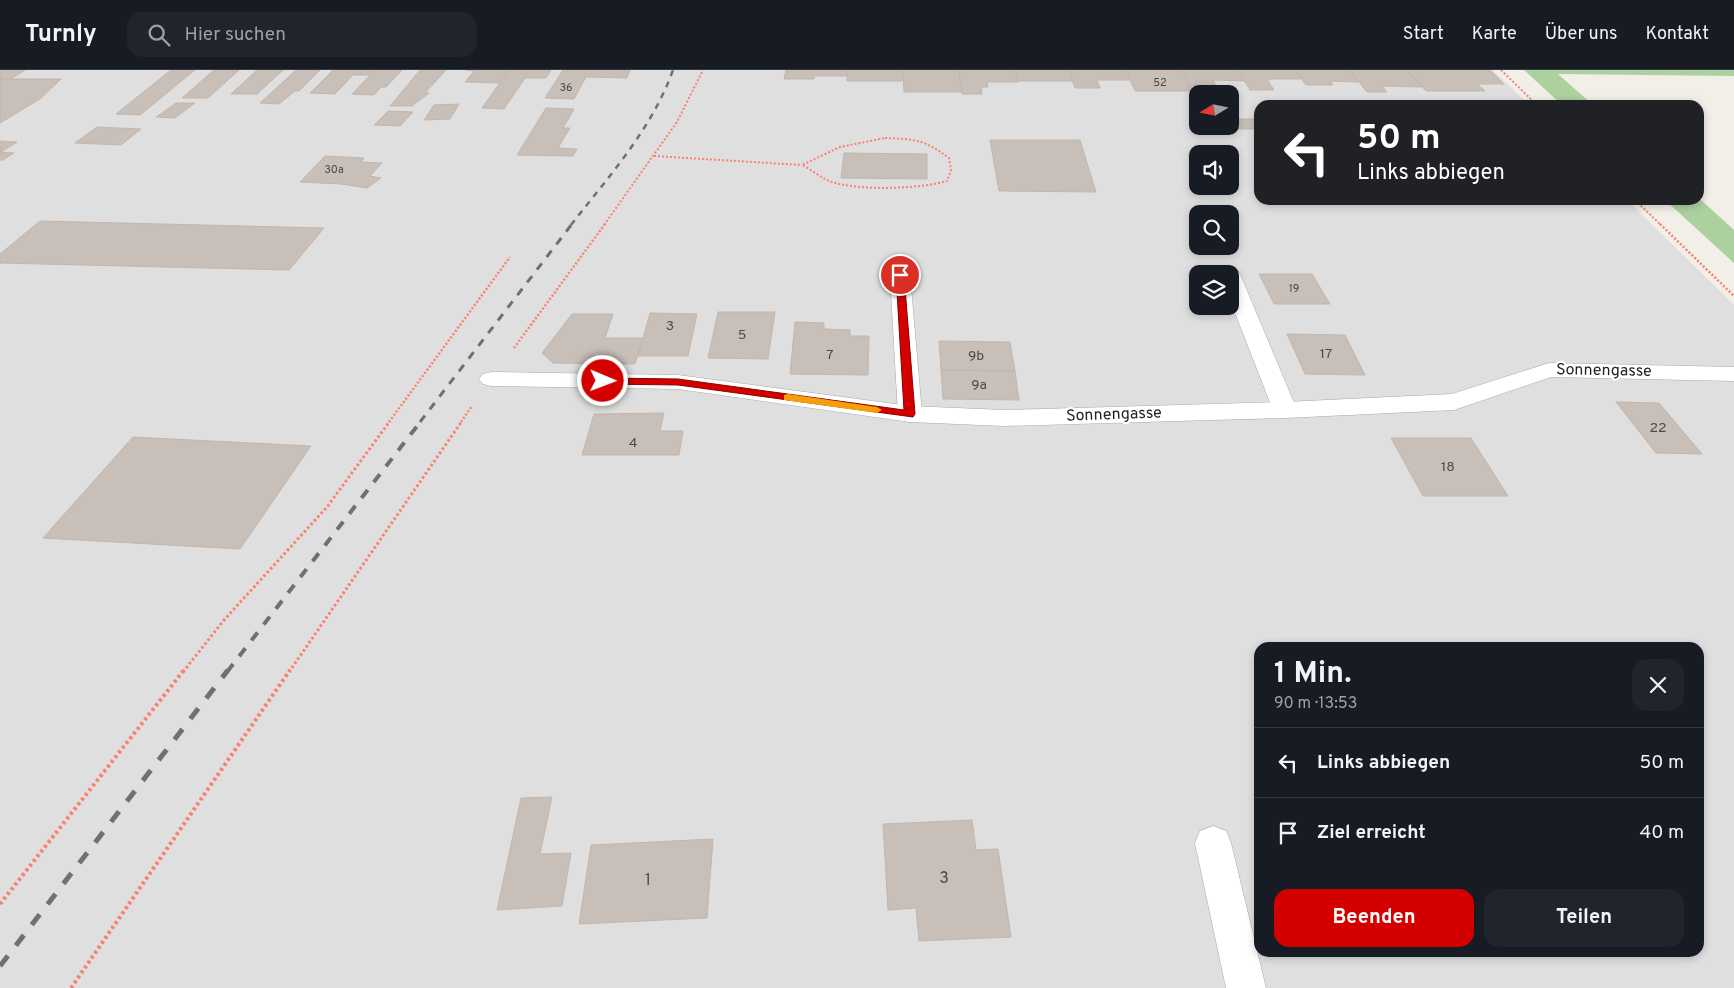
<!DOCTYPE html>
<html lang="de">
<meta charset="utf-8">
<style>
:root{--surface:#171b24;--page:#20242c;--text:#f1f3f6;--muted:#9ea1a6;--line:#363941;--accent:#d40000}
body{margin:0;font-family:Overpass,sans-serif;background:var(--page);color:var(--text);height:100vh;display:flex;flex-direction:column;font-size:19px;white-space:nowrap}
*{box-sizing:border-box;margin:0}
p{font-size:16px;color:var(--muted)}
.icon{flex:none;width:28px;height:28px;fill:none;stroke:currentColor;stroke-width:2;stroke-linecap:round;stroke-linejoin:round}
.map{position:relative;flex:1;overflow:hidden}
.panel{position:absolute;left:1254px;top:572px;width:450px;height:315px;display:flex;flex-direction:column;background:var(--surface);border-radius:15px;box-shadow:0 2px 8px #0003}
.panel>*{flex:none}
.guide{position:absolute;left:1254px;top:30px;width:450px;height:105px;border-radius:15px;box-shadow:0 2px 8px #0003;background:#202124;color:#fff;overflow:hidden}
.needle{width:32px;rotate:260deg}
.controls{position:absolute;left:1189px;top:15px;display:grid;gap:10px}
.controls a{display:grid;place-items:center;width:50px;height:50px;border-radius:10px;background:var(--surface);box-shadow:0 2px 8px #0003;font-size:25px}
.pin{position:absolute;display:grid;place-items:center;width:42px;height:42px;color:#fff;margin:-21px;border:2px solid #fff;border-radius:50%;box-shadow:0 1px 5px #0007}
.me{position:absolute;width:55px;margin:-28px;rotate:91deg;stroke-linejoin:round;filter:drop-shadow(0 0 4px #0008)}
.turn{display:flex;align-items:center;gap:18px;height:105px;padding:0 20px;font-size:22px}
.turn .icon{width:65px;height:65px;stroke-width:2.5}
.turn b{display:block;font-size:35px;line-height:42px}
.round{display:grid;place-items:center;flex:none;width:52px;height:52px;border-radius:15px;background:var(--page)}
.overview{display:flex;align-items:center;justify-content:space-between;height:85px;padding:0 20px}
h1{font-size:30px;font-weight:700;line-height:38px}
.action{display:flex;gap:10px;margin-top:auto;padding:10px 20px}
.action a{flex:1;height:58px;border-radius:15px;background:var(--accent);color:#fff;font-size:20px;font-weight:700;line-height:58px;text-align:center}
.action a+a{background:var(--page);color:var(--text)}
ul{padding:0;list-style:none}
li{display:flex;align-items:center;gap:15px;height:70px;padding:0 20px;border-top:1px solid var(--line)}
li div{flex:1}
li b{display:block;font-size:19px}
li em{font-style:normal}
header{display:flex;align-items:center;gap:30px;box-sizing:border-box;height:70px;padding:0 25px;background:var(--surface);border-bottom:1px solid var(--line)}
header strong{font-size:24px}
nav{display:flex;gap:28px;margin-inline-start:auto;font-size:18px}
.search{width:350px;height:45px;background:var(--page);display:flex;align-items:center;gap:12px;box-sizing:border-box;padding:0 18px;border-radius:15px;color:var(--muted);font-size:19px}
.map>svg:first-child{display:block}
</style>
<header>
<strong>Turnly</strong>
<div class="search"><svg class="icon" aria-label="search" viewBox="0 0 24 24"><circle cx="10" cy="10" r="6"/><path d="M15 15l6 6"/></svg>Hier suchen</div>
<nav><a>Start</a><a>Karte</a><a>Über uns</a><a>Kontakt</a></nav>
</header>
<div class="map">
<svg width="1734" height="918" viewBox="0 0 1734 918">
<rect width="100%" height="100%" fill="#f2efe9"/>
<!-- residential -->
<path fill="#e0dfdf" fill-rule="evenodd" d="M0 0H1493L1529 35H1259V130H1627L1734 235V918H0ZM1198 24H1230V56H1198ZM1198 84H1230V116H1198ZM1198 144H1230V176H1198ZM1198 204H1230V236H1198ZM1259 578H1699V882H1259Z"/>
<!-- forest -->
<g fill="#add19e">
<polygon points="1524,0 1734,0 1734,6 1558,4 1593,35 1562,35"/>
<polygon points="1699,128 1734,160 1734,193 1665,130 1699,130"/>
</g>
<!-- building -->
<g fill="#c7bfb8" stroke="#c4b6ab">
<polygon points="0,0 25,0 11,9 0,9"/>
<polygon points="171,0 195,0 140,45 116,44"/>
<polygon points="214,0 239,0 208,28 182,28"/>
<polygon points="257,0 283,0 257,24 231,24"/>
<polygon points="296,0 320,0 299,21 295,21 279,34 260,33"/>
<polygon points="333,0 375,0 371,5 353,5 335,24 310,23"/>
<polygon points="375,0 402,0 386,17 381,17 374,25 352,24"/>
<polygon points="420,0 446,0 425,23 429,23 412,36 390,36"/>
<polygon points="466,0 509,0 500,13 465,12 474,1"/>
<polygon points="509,0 551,0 546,8 525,8 504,39 482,38"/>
<polygon points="563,0 630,0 627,8 586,7 574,29 545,28"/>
<polygon points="786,0 847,0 847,6 814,6 814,9 784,9"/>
<polygon points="847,0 903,0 904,11 847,11"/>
<polygon points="903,0 959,0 962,22 904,22"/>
<polygon points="959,0 1015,0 1018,12 987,12 988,17 981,17 982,24 962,24"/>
<polygon points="1015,0 1069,0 1073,11 1018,11"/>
<polygon points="1069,0 1126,0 1130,10 1097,10 1100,18 1075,18"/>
<polygon points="1126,0 1182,0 1193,21 1135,21"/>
<polygon points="1182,0 1238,0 1244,11 1213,10 1216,16 1190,16"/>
<polygon points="1238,0 1295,0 1302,9 1267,9 1274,20 1250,20"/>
<polygon points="1295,0 1349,0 1358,12 1330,11 1333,15 1306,15"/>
<polygon points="1349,0 1407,0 1422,17 1382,16 1387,22 1367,22"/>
<polygon points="1407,0 1490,0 1504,14 1477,14 1485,21 1426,21"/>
<polygon points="0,9 61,9 40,29 0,53"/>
<polygon points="176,33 195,33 175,48 156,47"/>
<polygon points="459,34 450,49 424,50 434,35"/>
<polygon points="546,38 574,39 563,58 570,58 558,78 577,79 573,86 517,85"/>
<polygon points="388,41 413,42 400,56 374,55"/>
<polygon points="1230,49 1259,49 1259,59 1209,59 1207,56 1230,56"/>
<polygon points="97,57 141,59 121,75 75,73"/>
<polygon points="990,70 1080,70 1096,122 999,121"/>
<polygon points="0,71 17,72 1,82 14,83 1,91"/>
<polygon points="844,83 927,84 927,109 841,108"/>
<polygon points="325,86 364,88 361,92 382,93 370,106 381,108 367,118 341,114 300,112"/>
<polygon points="40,151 324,158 289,200 0,193 0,184"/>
<polygon points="1259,204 1312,204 1330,234 1274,234"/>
<polygon points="718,242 775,242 768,289 708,288"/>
<polygon points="650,243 697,244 688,286 638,286"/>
<polygon points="572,244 613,244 605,268 643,268 635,294 553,293 542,283"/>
<polygon points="795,252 824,253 824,259 850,260 850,266 869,266 868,305 790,304"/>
<polygon points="1287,264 1345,265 1365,305 1305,304"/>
<polygon points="939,271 1010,272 1015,301 941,300"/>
<polygon points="941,300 1015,301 1019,330 943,329"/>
<polygon points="1616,332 1659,333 1702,384 1656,383"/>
<polygon points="664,343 660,361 683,361 679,385 582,385 594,344"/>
<polygon points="133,367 311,376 240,479 43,468"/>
<polygon points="1391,368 1471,368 1508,426 1423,426"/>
<polygon points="552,727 540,784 571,783 562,836 497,840 521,728"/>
<polygon points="972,750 976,780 998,779 1011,867 919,871 916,838 888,840 883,754"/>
<polygon points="713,769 707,848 579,854 591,775"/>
</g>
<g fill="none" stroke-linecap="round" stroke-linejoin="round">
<defs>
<g id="service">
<polygon points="1230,198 1237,200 1240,204 1297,340 1294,346 1285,348 1276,346 1273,340 1230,230 1230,204 1220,204 1223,200"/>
<polygon points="900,199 907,201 910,205 922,344 919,350 910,352 901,350 898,344 890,205 893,201"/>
<polygon points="1213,756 1226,761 1231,773 1266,918 1226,918 1195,773 1200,761"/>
</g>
<polygon id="minor" points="1549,293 1734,297 1734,311 1551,307 1454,340 1285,348 1004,356 910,352 678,319 491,316 483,314 479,309 483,304 491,302 678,305 910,336 1004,340 1285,332 1452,324"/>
</defs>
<!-- service casing -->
<use href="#service" stroke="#a9a9a9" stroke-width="1"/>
<!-- minor casing -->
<use href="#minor" stroke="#a9a9a9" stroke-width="1"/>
<!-- path-far3 -->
<g stroke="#fa8072" stroke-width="2" stroke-dasharray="2 2" stroke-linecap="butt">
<polyline points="1501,0 1537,35"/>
<path d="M885 68C915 69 925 70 949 88L951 100 947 111C919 119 860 121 832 112 821 108 812 100 802 95L840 77Z"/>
<polyline points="654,86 802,95"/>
<polyline points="1635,130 1661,155"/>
<polyline points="604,155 677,52 703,0"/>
</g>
<!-- path-far2 -->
<g stroke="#fa8072" stroke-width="2.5" stroke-dasharray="2 2" stroke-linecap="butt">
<polyline points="1660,154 1734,226"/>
<polyline points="514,278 605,154"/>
<polyline points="389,352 510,187"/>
<polyline points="461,352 472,336"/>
</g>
<!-- path-far1 -->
<g stroke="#fa8072" stroke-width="3" stroke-dasharray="2.5 2.5" stroke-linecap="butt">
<polyline points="183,602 224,550 327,437 390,351"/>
<polyline points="289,602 462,351"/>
</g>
<!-- path -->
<g stroke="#fa8072" stroke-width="4" stroke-dasharray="3 3" stroke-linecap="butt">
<polyline points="0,834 184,600"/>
<polyline points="71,918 290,600"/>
</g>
<!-- service -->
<use href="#service" fill="#fff" fill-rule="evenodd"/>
<!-- minor -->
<use href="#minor" fill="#fff" fill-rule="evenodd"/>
<!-- rail-far3 -->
<path stroke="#707070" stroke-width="2.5" stroke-dasharray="6 6" stroke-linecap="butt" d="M571 155C609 106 652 59 673 0"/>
<!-- rail-far2 -->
<polyline stroke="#707070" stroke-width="3" stroke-dasharray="8 8" stroke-linecap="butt" points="420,352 572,154"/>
<!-- rail-far1 -->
<polyline stroke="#707070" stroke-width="4" stroke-dasharray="10 10" stroke-linecap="butt" points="227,602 421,351"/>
<!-- rail -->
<polyline stroke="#707070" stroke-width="5" stroke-dasharray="13 13" stroke-linecap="butt" points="0,896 228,600"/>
</g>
<!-- route -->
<polygon fill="#d40000" stroke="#8a0000" points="900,202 904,205 915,344 913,347 678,315 603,314 598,311 603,308 678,309 904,340 896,205"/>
<!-- slow -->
<polygon fill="#f59e0b" points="788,324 877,337 882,340 877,343 784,330 784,325"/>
<g text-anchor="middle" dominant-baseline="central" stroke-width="4.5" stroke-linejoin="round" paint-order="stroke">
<!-- far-number labels -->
<g font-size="11" fill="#4b4948">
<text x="1160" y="13">52</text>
<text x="566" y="18">36</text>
<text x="334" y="100">30a</text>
<text x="1294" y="219">19</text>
</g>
<!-- number labels -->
<g font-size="14" fill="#4b4948">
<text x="670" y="256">3</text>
<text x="742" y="265">5</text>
<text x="1326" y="284">17</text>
<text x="830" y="285">7</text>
<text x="976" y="286">9b</text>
<text x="979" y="315">9a</text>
<text x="1658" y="358">22</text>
<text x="633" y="373">4</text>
<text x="1448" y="397">18</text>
</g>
<!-- street labels -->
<g font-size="16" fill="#222" stroke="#fff">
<text transform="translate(1604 301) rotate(1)">Sonnengasse</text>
<text transform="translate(1114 345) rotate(-2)">Sonnengasse</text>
</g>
<!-- near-number labels -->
<g font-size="16" fill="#4b4948">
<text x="944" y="809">3</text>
<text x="648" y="811">1</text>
</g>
</g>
</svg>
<div class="controls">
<a><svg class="needle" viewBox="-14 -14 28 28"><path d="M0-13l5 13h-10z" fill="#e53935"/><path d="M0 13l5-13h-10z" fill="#9ea1a6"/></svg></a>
<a><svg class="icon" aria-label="sound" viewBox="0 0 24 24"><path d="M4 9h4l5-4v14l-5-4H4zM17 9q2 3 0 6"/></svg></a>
<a><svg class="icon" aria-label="search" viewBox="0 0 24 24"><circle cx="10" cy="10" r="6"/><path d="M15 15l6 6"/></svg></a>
<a><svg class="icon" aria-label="layers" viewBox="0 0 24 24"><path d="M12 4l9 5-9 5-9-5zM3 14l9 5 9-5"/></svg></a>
</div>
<div class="pin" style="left:900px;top:205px;background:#d93025"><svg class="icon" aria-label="arrive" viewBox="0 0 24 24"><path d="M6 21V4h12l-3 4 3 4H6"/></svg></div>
<svg class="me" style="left:603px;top:311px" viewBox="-20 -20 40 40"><circle r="17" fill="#d40000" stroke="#fff" stroke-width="3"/><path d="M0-11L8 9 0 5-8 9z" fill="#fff"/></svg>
<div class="guide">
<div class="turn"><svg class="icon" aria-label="left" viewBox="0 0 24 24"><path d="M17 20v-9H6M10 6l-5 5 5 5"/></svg><div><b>50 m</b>Links abbiegen</div></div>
</div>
<section class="panel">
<div class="overview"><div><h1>1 Min.</h1><p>90 m · 13:53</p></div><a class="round"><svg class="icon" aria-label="close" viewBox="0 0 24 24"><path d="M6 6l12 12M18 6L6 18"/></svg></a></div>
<ul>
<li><svg class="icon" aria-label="left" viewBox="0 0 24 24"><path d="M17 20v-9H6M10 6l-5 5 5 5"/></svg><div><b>Links abbiegen</b></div><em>50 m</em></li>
<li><svg class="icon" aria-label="arrive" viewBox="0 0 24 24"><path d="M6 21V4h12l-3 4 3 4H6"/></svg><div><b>Ziel erreicht</b></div><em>40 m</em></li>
</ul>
<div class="action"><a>Beenden</a><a>Teilen</a></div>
</section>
</div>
